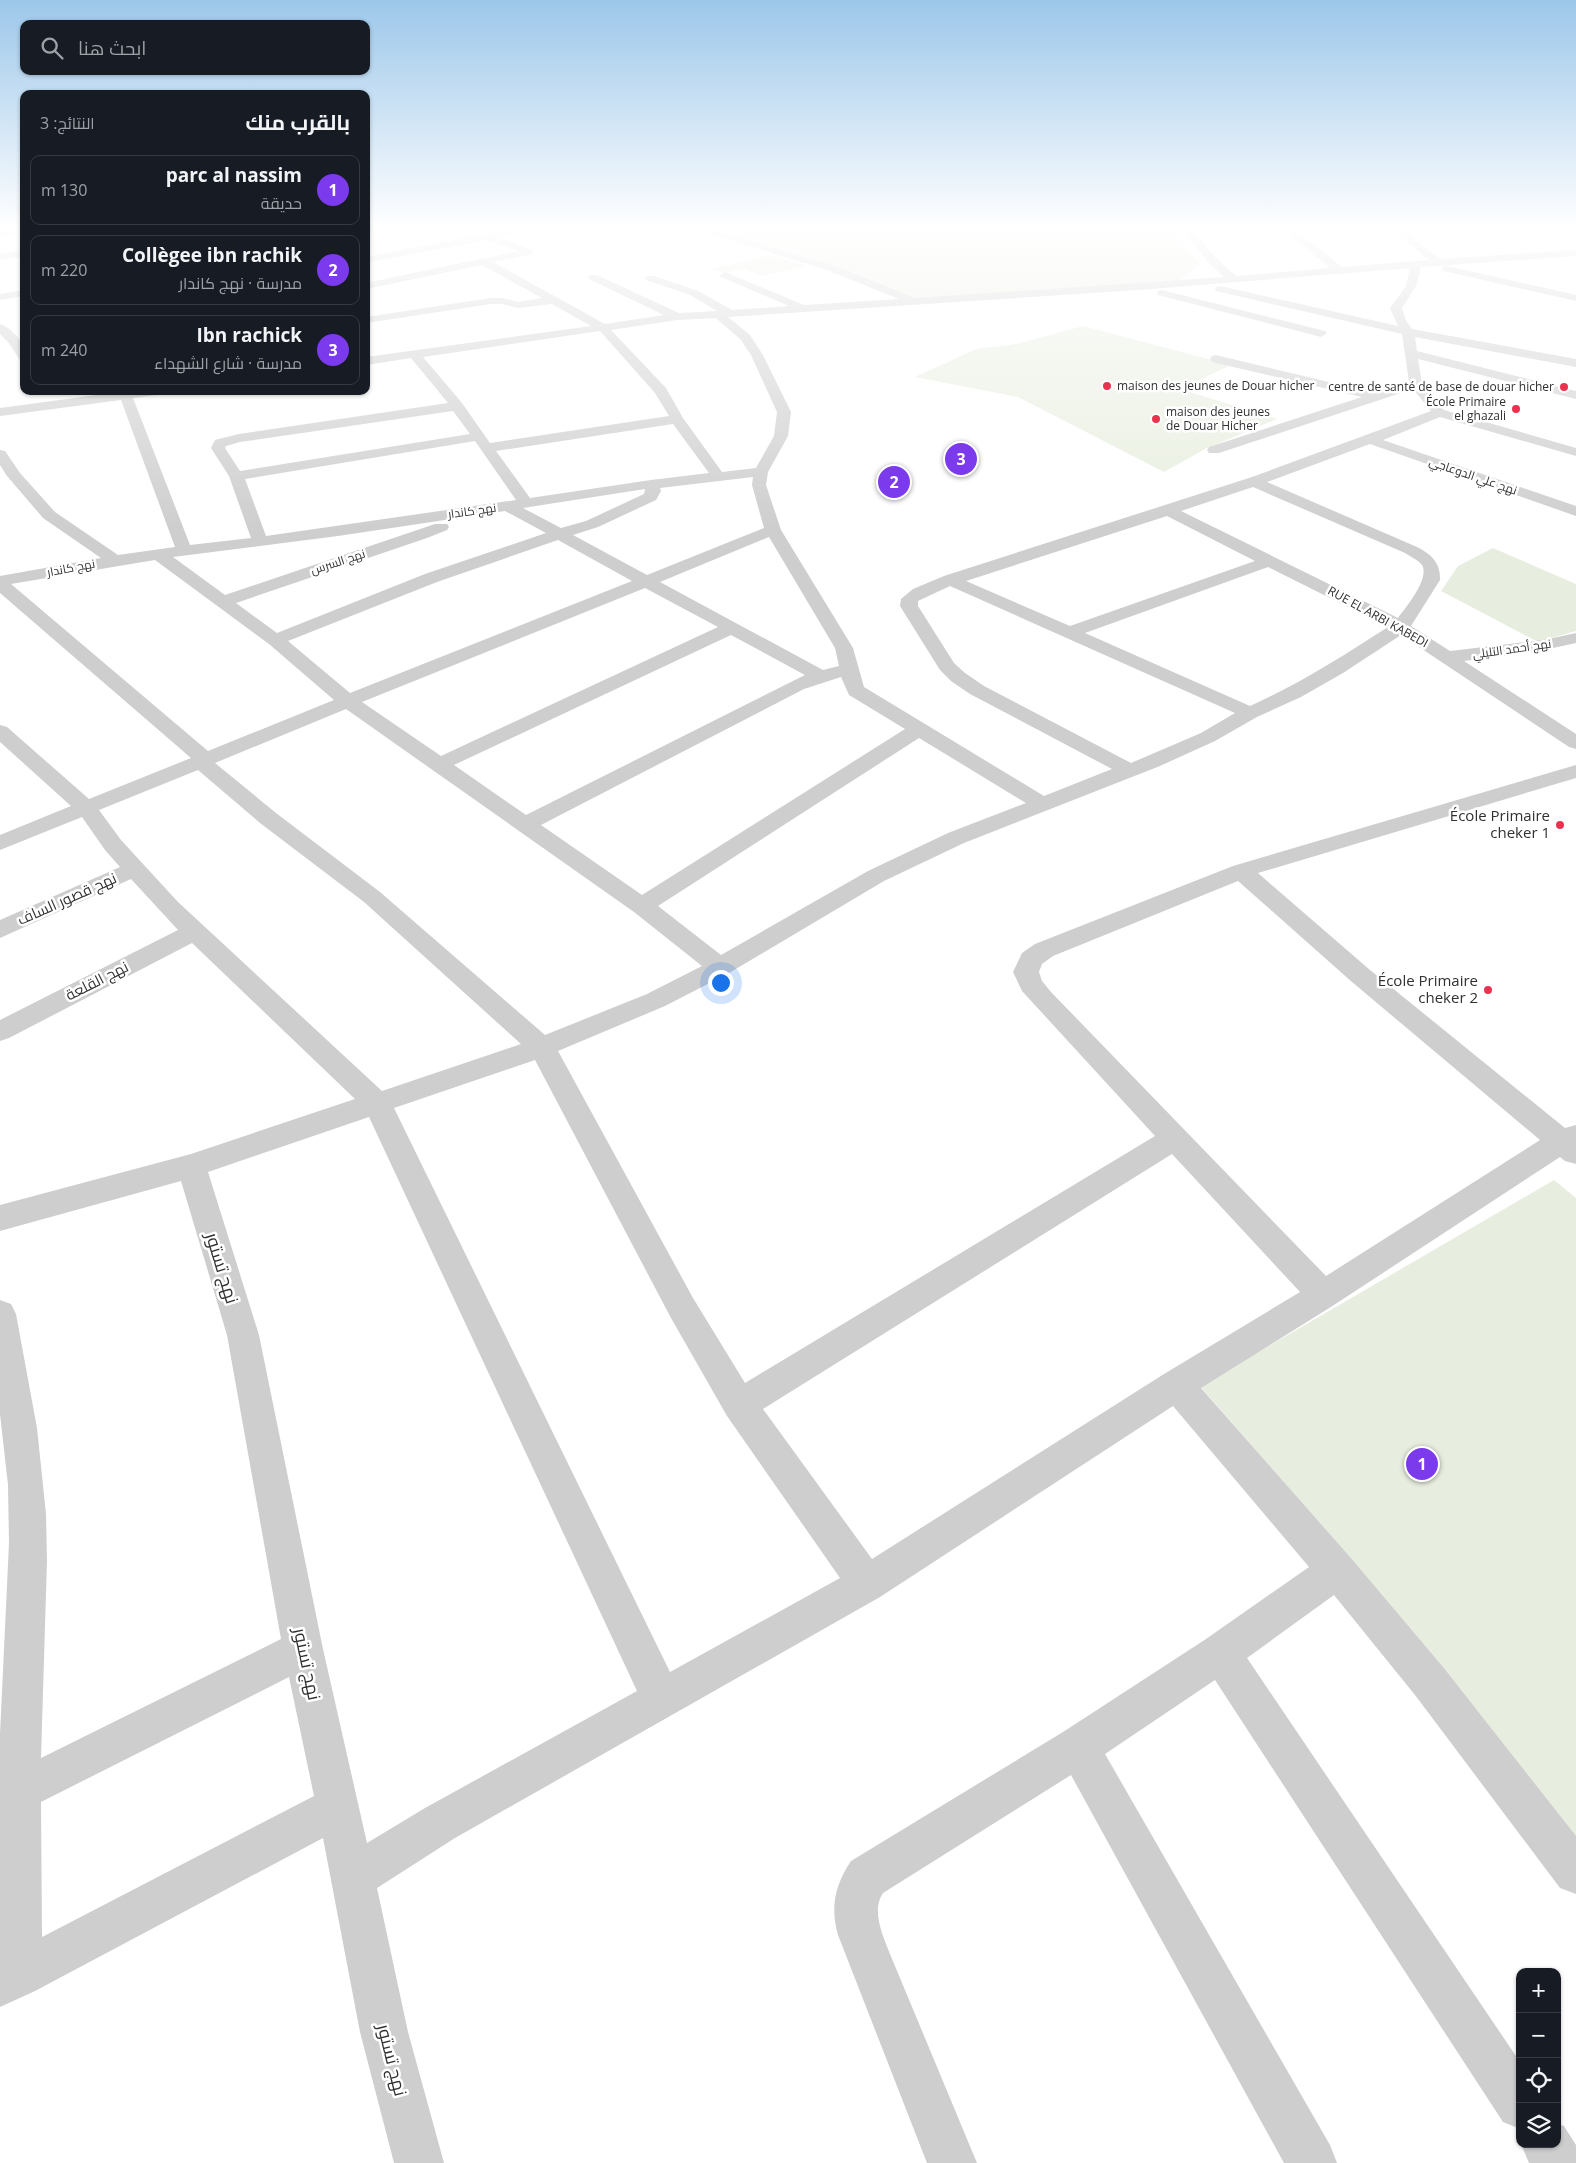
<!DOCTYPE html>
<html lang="ar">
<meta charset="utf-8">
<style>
:root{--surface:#171b24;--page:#242831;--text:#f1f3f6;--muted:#9ea1a6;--line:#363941;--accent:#7c3aed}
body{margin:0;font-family:"Open Sans",Cairo,sans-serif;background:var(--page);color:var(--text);direction:rtl}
.controls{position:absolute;right:15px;bottom:15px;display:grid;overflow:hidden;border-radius:10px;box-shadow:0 1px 4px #0004}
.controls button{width:45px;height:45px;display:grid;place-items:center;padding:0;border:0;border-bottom:1px solid var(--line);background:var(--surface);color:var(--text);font:25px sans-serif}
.you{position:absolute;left:720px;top:982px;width:18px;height:18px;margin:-12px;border:4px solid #fff;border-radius:50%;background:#1a73e8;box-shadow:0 0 0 8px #1a73e833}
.badge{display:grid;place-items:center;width:32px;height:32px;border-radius:50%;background:var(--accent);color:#fff;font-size:16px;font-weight:700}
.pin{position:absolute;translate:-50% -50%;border:2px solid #fff;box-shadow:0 1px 5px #0006}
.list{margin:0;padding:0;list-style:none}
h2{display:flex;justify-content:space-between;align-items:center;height:65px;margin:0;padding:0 20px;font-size:21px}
h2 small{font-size:16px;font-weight:400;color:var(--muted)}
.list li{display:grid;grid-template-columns:32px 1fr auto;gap:15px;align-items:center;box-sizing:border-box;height:70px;margin:0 10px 10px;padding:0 10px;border:1px solid var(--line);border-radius:10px}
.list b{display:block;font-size:19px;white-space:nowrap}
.list p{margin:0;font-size:16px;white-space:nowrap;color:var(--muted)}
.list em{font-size:16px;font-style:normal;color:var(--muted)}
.icon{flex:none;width:28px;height:28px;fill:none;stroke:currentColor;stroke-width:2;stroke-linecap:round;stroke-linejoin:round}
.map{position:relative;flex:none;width:1576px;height:2163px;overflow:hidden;direction:ltr}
.search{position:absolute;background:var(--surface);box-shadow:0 1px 4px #0004;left:20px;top:20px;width:350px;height:55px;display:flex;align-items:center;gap:12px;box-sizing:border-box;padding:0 18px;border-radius:10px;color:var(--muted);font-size:19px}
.panel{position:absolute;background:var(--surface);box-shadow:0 1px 4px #0004;left:20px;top:90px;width:350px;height:305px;border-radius:10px;direction:rtl}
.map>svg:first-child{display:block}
</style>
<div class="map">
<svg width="1576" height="2163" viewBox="0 0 1576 2163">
<rect width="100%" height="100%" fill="#fff"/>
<!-- green -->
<g fill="#e8eedf">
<path d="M705,225H1166L1200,264L1178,282L925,301L795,253Z"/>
<path d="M771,255L807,266L761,276L743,269L725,273L712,269Z"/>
<path d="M1083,326L1231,365L1180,389L1277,419L1205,449L1164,472L1018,397L915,377L976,349L1017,344Z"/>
<path d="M1493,548L1576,584V631L1538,642L1441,591L1458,566Z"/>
<path d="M1554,1180L1576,1198V1850L1335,1541L1200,1386Z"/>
</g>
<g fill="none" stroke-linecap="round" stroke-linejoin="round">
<!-- minor -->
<g fill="#cecece" fill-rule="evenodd">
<path d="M378,225H399L394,228L366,233V227Z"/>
<path d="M531,225H551L546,228L498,237L533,250V254L493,262L605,324L664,315L589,279L588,277L589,275H597L679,313L717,311L690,295L646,280L645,278L646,276H654L698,291L732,310L789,306L721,277L720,275L725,272L804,305L899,299L827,270L687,227L685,225H700L835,266L915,298L1224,277L1207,261L1178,225H1188L1215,257L1236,276L1330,268L1279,225H1290L1342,267L1429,260L1386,225H1397L1440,259L1576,250V256L1421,267L1416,286L1402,308L1406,321L1412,329L1576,359V367L1415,337L1417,351L1576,391V399L1418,359L1422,384L1444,410L1576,448V456L1440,417L1383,440L1576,506V516L1370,444L1267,482L1417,547C1431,554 1441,563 1440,580L1411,626L1450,651L1544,640L1576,633V643L1544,650L1464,661L1576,734V749L1569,747L1401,635L1343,673L1301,697L1257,717L1215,741L1160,766L964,843L884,881L729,973L665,1006L558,1051L693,1298L745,1383L1155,1136L1022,991L1013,972L1022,953L1035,944L1233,866L1576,765V778L1258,873L1370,970L1565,1128L1576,1125V1164L1565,1161L1560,1157L1334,1305L1201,1388L1350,1557L1443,1667L1576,1836V1894L1560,1888L1415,1695L1334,1595L1247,1658L1520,2062V2129L1503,2122L1215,1680L1105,1754L1330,2145L1337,2163H1284L1071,1775L883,1893C871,1910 883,1936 890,1954L977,2163H927L838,1935C830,1907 835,1885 851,1861L1063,1732L1206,1639L1309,1567L1173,1406L880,1597L455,1838L377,1888L408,2032L444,2163H394L360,2032L323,1838L35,1991L0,2007V1734L9,1543L8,1485L0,1414V1300L11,1304L16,1314L37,1428L46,1514L47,1560L41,1758L281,1639L227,1335L181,1181L0,1231V1205L191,1154L355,1099L192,943L9,1038L0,1041V1020L178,930L131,879L0,938V920L120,867L105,850L82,817L0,850V835L71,806L0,742V725L7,727L89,799L191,758L0,593V576L101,558L43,518L7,476L0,465V450L5,451L20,473L55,512L118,555L175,547L121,400L0,416V408L126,391H163L157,395L133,398L190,545L251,538L229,476L211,448L215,440L239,434L448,403L411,358L366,365V357L591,326L552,304L518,308L502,304H491L366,323V317L491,298H502L518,302L542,298L482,265L366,289V283L518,251L486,240L366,263V257ZM1410,268L1406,286L1390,308L1398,326L1220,286L1216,287L1215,289L1216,291L1402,334L1409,382L1375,393L1216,355L1212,356L1210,359L1212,362L1362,397L1209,447L1207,450L1209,453H1219L1413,389L1431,411L1252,477L944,576L913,589L901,599L900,606L940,670L951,681L970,694L1112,769L1044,796L864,687L853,648L781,530L766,485L768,472L788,436L791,412L763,355L750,335L728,317L1138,290ZM716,318L741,340L751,355L777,412L774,436L756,468L722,472L683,418L666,388L611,330L677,320ZM600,331L655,393L669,416L490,443L462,403L423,357ZM453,411L470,434L240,471L225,448L226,446L240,442ZM673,424L709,473L651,480L530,498L496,451ZM475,441L516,500L266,536L245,479ZM753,477L752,485L764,528L647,575L573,535L598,527L656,500L661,491L660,488ZM1253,487L1405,553C1411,557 1418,560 1422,565C1430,579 1406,607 1398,618L1181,511ZM645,489L644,494L586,521L561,528L523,508ZM505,511L546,533L425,574L277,633L236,603L427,538L447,530L449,527L447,524H435L225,595L173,557L338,536ZM1167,516L1255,561L1070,626L966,581ZM769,537L835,648L839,666L823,670L660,582ZM558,540L632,581L350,693L288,641L437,582ZM155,560L269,644L334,700L208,751L11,584ZM1268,567L1388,627C1343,656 1299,684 1250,706L1085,633ZM950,586L1235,713L1201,733L1131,763L984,686L965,673L954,663L918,606V601ZM645,588L718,627L441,756L362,702ZM731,635L805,675L526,815L454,765ZM841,677L849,695L905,729L642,895L541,825L804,689ZM346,709L634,912L702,966L647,994L545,1035L380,892L276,813L215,763ZM919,738L1026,803L948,833L868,871L721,955L658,906ZM198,770L260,823L364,902L521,1044L382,1091L178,902L121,840L99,810ZM1238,881L1352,982L1540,1140L1326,1276L1051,992L1042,981L1039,972L1042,964L1053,956ZM535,1060L671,1318L727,1416L840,1578L670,1672L394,1108ZM369,1117L637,1691L425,1808L367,1843L323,1649L259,1335L208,1172ZM1172,1154L1300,1292L1164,1374L872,1559L763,1409ZM289,1677L314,1796L42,1937L41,1802Z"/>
<path d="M24,227V233L0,237V231Z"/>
<path d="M24,250V256L0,260V254Z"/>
<path d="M1447,266L1576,295V301L1443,271L1442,269L1443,267Z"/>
<path d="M24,290V296L0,300V294Z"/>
<path d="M1162,290L1325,331L1327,333L1321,337L1158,295L1157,293L1158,291Z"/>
<path d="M0,324C8,326 22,339 24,348C25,351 24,357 24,361L20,360L9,343L0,334Z"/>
<path d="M1557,2124L1564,2126L1576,2145V2163H1529L1521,2144H1557Z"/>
</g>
</g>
<!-- sky -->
<linearGradient id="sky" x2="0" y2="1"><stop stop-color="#9cc7ea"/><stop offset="0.43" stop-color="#fff"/><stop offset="1" stop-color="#fff" stop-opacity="0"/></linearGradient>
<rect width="1576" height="528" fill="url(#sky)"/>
<!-- markers -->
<g fill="#ea314e" stroke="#fff" stroke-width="2">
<circle cx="1107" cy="386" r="5"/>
<circle cx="1564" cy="387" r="5"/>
<circle cx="1516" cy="409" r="5"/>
<circle cx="1156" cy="419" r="5"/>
<circle cx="1560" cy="825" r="5"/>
<circle cx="1488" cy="990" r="5"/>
</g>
<g text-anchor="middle" stroke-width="5" stroke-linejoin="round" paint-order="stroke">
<!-- far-poi labels -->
<g font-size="12" fill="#313131" stroke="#fff" text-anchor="start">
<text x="1117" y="390">maison des jeunes de Douar hicher</text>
<text x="1554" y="391" text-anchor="end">centre de santé de base de douar hicher</text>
<text x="1506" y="406" text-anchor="end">École Primaire<tspan x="1506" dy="14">el ghazali</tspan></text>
<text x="1166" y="416">maison des jeunes<tspan x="1166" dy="14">de Douar Hicher</tspan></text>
</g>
<!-- far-street labels -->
<g font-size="12" fill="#313131" stroke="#fff">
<text transform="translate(1473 476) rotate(19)" y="4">نهج علي الدوعاجي</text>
<text transform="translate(472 511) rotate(-8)" y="4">نهج كاندار</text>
<text transform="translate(338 562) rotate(-18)" y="4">نهج السرس</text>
<text transform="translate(71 568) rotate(-11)" y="4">نهج كاندار</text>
<text transform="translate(1378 617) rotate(29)" y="4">RUE EL ARBI KABEDI</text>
<text transform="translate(1512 649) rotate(-8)" y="4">نهج أحمد التليلي</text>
</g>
<!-- poi labels -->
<g font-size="15" fill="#313131" stroke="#fff" text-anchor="end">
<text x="1550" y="821">École Primaire<tspan x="1550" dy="17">cheker 1</tspan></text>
<text x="1478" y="986">École Primaire<tspan x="1478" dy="17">cheker 2</tspan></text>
</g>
<!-- street labels -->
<g font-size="15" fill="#313131" stroke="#fff">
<text transform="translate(67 899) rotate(-24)" y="5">نهج قصور الساف</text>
<text transform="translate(97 981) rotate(-27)" y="5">نهج القلعة</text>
</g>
<!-- near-street labels -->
<g font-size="18" fill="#313131" stroke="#fff">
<text transform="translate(222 1268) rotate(73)" y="6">نهج تستور</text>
<text transform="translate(307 1664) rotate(78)" y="6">نهج تستور</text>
<text transform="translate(392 2060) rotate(76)" y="6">نهج تستور</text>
</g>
</g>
</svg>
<div class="controls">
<button>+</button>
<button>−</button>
<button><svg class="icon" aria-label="locate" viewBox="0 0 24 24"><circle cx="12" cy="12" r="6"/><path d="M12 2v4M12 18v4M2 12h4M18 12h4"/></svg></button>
<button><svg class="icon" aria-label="layers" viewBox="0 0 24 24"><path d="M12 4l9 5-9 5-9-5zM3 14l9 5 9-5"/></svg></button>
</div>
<div class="you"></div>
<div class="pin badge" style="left:1422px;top:1464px">1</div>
<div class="pin badge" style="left:894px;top:482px">2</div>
<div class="pin badge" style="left:961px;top:459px">3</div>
<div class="search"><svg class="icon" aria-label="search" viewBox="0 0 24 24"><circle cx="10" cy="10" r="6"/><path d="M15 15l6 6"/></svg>ابحث هنا</div>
<section class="panel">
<h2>بالقرب منك<small>النتائج: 3</small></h2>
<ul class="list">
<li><span class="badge">1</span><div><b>parc al nassim</b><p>حديقة</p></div><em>130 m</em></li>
<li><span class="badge">2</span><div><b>Collègee ibn rachik</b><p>مدرسة · نهج كاندار</p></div><em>220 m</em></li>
<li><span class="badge">3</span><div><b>Ibn rachick</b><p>مدرسة · شارع الشهداء</p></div><em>240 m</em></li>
</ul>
</section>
</div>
